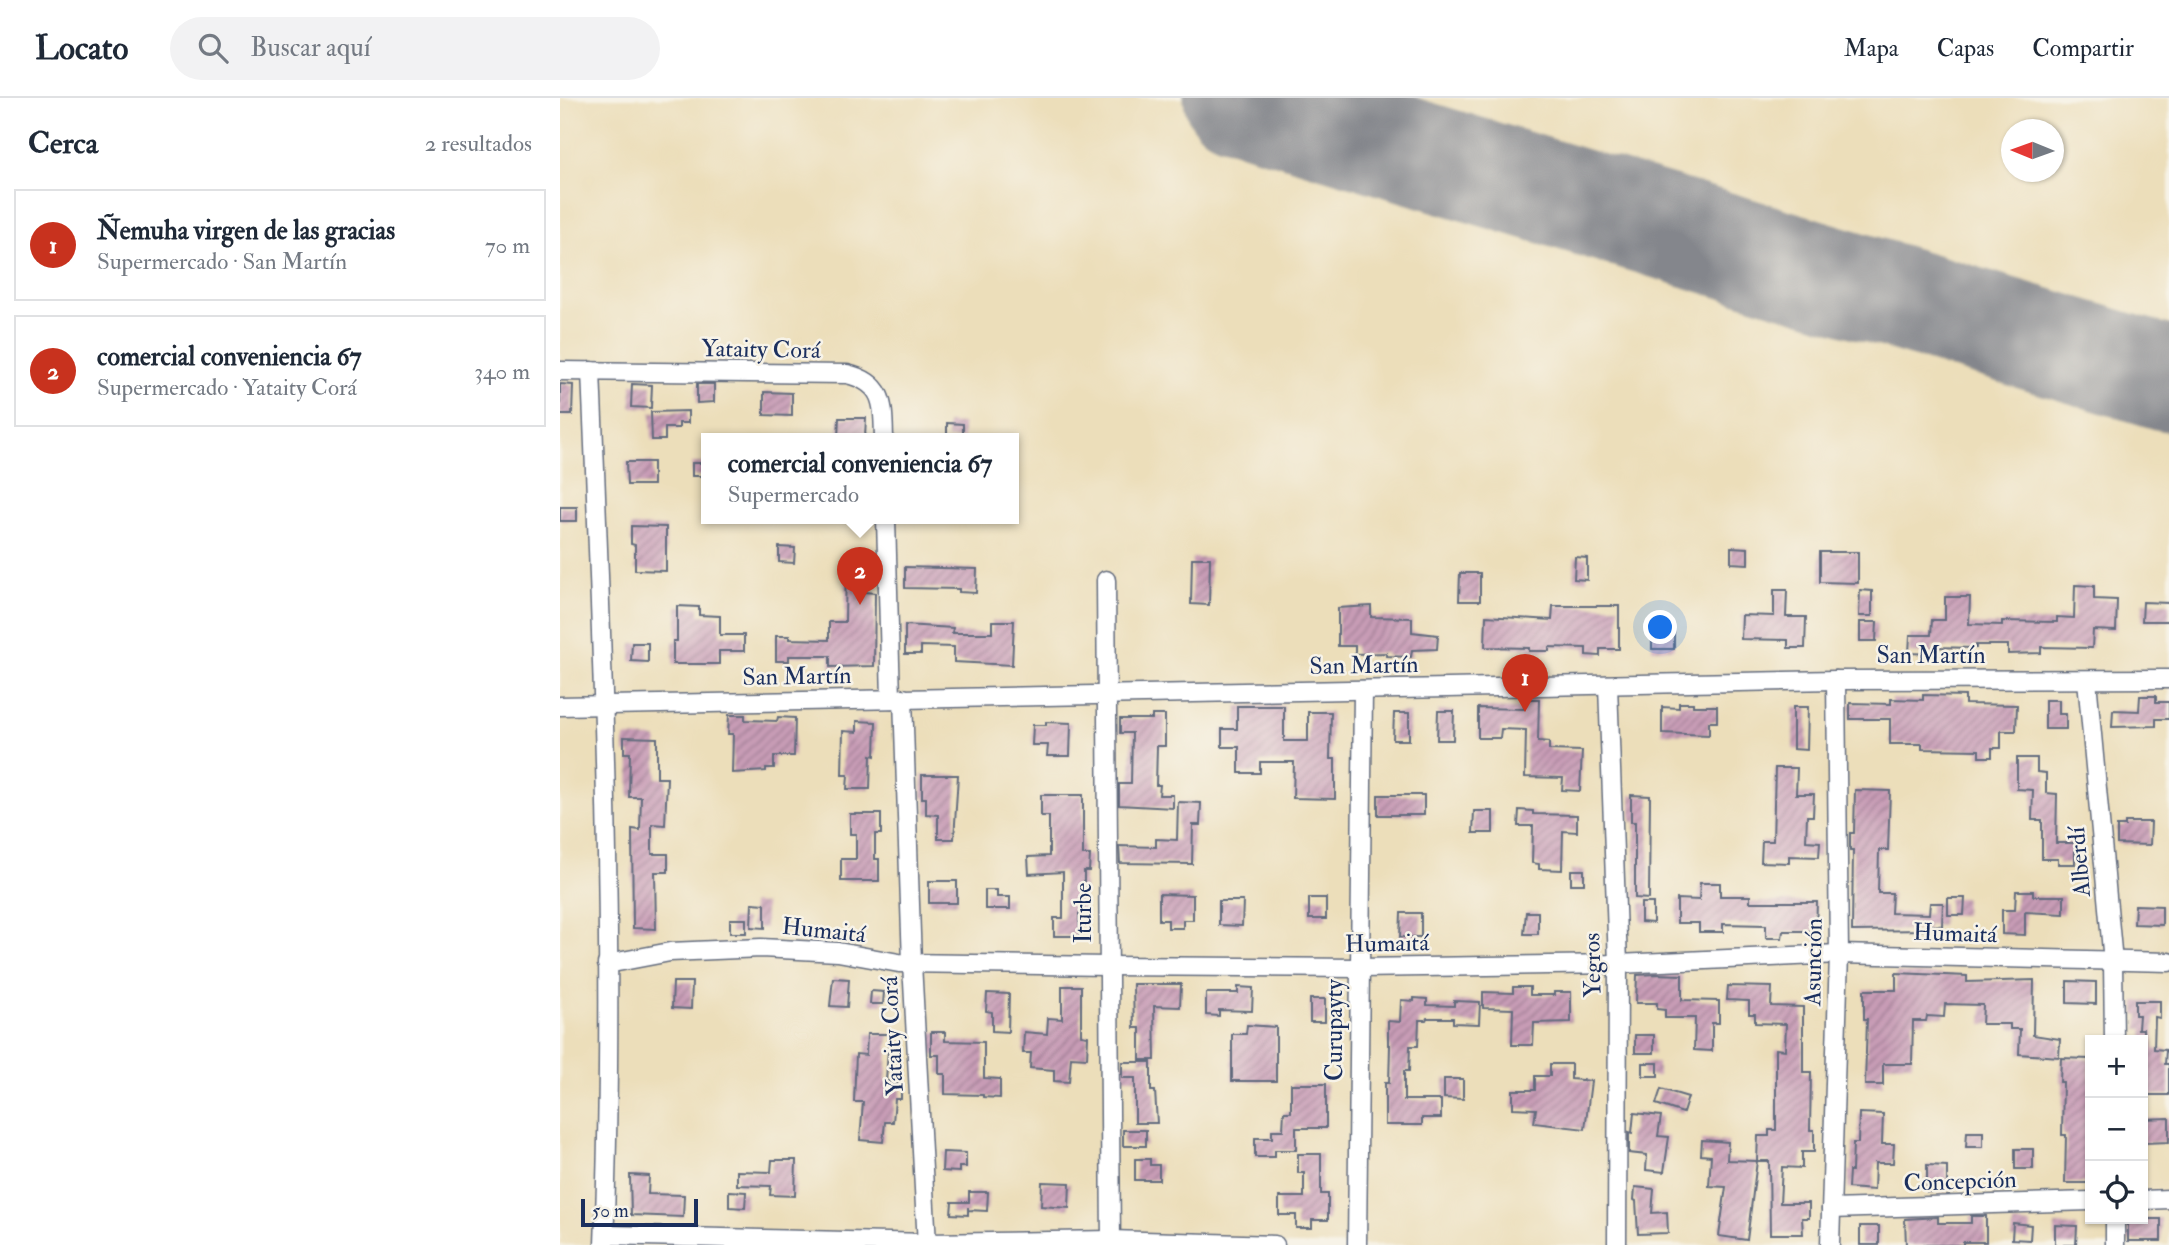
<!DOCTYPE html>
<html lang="es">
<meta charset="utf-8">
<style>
:root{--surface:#fff;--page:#f2f2f3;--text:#1f2937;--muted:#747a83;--line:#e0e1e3;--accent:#c8321e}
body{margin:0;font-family:"IM FELL Double Pica",serif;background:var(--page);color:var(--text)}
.controls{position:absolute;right:21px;bottom:21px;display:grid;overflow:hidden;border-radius:0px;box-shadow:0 2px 5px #0004}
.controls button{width:63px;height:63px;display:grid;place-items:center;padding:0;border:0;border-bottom:2px solid var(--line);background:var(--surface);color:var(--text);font:35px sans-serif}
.compass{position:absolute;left:1441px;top:21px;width:63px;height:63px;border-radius:50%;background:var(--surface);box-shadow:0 2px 5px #0004;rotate:271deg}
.scale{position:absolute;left:21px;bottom:18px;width:117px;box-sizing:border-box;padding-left:7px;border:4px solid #1b2f5e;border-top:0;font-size:19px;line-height:24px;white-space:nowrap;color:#1b2f5e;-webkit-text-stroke:5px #f7f3e8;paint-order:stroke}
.you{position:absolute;left:1101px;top:530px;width:24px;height:24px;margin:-18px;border:5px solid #fff;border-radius:50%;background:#1a73e8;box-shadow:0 0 0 10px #1a73e833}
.badge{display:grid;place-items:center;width:46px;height:46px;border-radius:50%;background:var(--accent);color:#fff;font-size:23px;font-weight:700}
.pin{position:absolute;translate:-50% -58px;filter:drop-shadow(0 2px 4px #0008)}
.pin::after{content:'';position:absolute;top:37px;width:24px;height:21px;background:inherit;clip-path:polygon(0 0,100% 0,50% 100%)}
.popup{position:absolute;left:141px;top:335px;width:318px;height:91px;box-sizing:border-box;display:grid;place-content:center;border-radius:0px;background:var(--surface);filter:drop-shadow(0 2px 5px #0005);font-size:23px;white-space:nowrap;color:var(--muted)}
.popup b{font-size:26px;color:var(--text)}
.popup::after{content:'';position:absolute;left:50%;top:100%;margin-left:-14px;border:14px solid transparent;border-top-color:var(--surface)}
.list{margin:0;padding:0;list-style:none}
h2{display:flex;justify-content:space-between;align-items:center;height:91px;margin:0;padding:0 28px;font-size:30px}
h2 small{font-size:23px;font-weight:400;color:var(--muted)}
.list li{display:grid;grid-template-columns:46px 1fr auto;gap:21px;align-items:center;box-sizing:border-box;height:112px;margin:0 14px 14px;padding:0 14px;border:2px solid var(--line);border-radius:0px}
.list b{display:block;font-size:26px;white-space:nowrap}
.list p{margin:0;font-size:23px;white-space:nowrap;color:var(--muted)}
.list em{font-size:23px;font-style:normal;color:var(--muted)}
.icon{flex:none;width:38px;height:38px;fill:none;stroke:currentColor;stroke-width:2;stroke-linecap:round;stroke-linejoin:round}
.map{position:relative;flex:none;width:1609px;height:1147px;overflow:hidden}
header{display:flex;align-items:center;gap:42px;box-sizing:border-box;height:98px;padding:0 35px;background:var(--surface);border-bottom:2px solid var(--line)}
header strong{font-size:33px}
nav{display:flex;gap:38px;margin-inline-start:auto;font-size:24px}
.search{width:490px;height:63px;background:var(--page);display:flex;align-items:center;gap:18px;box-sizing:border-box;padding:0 24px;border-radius:38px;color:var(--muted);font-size:26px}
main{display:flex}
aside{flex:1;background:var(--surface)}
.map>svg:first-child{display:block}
</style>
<header>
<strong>Locato</strong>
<div class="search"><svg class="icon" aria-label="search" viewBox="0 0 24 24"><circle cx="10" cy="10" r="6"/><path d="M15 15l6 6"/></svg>Buscar aquí</div>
<nav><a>Mapa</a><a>Capas</a><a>Compartir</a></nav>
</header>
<main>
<aside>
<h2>Cerca<small>2 resultados</small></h2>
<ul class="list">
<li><span class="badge">1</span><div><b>Ñemuha virgen de las gracias</b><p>Supermercado · San Martín</p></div><em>70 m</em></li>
<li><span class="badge">2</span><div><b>comercial conveniencia 67</b><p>Supermercado · Yataity Corá</p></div><em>340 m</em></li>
</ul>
</aside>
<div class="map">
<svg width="1609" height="1147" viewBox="0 0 1609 1147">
<defs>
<pattern id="building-hatch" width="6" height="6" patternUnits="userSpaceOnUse" patternTransform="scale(1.75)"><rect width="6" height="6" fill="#c89cb6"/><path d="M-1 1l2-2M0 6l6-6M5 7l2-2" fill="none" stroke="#a28097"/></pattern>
</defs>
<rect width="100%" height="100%" fill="#f7f3e8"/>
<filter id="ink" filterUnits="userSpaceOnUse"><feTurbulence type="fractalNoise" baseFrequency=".0143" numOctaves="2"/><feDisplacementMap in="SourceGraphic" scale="14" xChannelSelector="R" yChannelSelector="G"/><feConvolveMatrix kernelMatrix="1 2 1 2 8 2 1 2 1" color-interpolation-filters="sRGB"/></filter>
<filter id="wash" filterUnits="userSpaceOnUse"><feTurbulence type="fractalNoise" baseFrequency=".00686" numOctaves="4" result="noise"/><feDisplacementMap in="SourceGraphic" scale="28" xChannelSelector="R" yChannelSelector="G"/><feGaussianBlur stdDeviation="1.57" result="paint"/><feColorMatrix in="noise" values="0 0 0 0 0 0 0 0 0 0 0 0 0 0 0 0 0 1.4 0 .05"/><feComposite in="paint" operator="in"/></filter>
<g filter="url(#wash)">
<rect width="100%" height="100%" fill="#ecdeba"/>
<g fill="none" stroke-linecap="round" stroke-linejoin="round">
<!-- runway -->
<path stroke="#84868c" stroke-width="105" d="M676,0L1609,281"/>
</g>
<g id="blocks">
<!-- building -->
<g fill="url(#building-hatch)">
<path d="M0,286L13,287L12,317H0Z"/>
<path d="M72,286L92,287L91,310L71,309Z"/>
<path d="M137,286H154V304L137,305Z"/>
<path d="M204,294L232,295V318L204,317Z"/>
<path d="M128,313V325H119V330H105V342H92L91,314Z"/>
<path d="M279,320H306L305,339H278Z"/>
<path d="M387,325L403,326V341H387Z"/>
<path d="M66,364H93V387H67Z"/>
<rect x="132" y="365" width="14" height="13"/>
<rect x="0" y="409" width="17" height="14"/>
<path d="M71,428L106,429V473L75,472V447L71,446Z"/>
<path d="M219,449L235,450L234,465L219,464Z"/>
<path d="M1171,449L1188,450V466L1171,465Z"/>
<path d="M1260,454H1298V485L1260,484Z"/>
<path d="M1015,459L1027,460V482L1014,481Z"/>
<path d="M632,460H650L649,507L631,506Z"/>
<path d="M286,465L306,466L305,494L315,495L314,568L270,569V558H229V563H216V538H229V541L269,542V524H285Z"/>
<path d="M345,469L417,471L416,495L399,494V491L345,490Z"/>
<path d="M900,475H920V503H899Z"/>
<path d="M1515,487L1534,488V501L1557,502L1556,533L1533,532L1532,550L1481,549V555L1448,556V547H1416V550L1373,549V556L1349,555L1350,537H1371L1372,522H1385V499H1410L1409,526L1442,527V523L1497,524V519L1514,520Z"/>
<path d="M1214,492H1227L1226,519H1246L1245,550H1228V542L1181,541L1182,517L1214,518Z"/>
<path d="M1300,492L1312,493V518H1299Z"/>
<path d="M1583,504L1609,505V523H1582Z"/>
<path d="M117,508L139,509V517L160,518V537H184V553H159V566H113V543H117Z"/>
<path d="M811,508V519L852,520V534L878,537L877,551L852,552L851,559L826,558V555L795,556V548H778V510Z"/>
<path d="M993,508H1059V551H1040V558L1026,557V550L989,549V553H969V550L925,549L926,518L992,522Z"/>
<path d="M432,523H454L452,567L394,564V549L361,548V556H345V527L393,530L392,535H432Z"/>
<path d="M1300,524H1317L1316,543H1300Z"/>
<path d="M1092,527L1114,528V551H1092Z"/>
<path d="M72,545H88V564L71,563Z"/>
<path d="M1363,597L1405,598V606L1457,607L1456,633H1441V650H1432V659H1419V652L1362,651V646H1330V621H1290V605L1331,606V601L1363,602Z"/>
<path d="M1580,598H1596V604H1609V621H1596V628L1552,629L1553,612L1579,613Z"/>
<path d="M964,601H979L978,643L989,644V652L1022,653L1020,693L1002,692L1003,680L965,679L966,632L941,631L940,640H918V610L964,611Z"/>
<path d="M1485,602H1499V616H1506V631H1485Z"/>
<path d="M1119,605H1133V608H1157V624H1149V637L1102,635V609L1119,610Z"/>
<path d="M677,608H724V643H748V614H771L770,661H775V701L733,700L734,664H700V675H679V649H662V631H677Z"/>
<path d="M1233,609H1248L1247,652L1233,651Z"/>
<path d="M878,613H894L893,642H877Z"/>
<path d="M834,615H849V642H833Z"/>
<path d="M169,617H185V622L217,623L218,619L235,620L234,658H214V670H206V673L172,675L173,636H168Z"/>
<path d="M592,617H605V648H597L596,687H600L599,697H613V710L559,707V686H571L572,635H560V621H592Z"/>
<path d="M297,623L316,624L315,658L311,657L310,691H287L288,677H282L283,633L297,634Z"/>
<path d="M486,624L511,625L510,658H487L488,647H472L473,627H486Z"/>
<path d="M64,639L97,640V680H107L105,727L92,726V756H108V774H95L96,831L73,830L72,731L80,732L81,699H69L70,655H64Z"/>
<path d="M1457,660H1477V674L1486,675V695L1497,696L1496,745H1515V766H1498V761H1482V722H1472L1473,692L1457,691Z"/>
<path d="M1215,670H1237L1236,696H1254L1253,718H1247L1246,743L1260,744L1259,759L1229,758V765L1201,764L1202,743H1213Z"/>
<path d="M362,677H398L394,741H378V717L366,716V700H362Z"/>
<path d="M1295,692L1330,693L1328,752H1319L1318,795H1332L1331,815L1369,816L1370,805H1383L1382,828L1368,827V832L1292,833L1293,752H1290V735H1294Z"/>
<path d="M481,697H523V757H530L529,773H524V817L519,816L520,838H494V820H503V774L469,776L468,759L489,758V718H481Z"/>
<rect x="818" y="697" width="46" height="20"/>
<path d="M1071,697L1090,698L1089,801L1075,800V724H1071Z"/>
<path d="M618,704L641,705L640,727H633L632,766L560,765L559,748L596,749V741L617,742Z"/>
<path d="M959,712L973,713V716L1017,717V734L1003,733L1002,772L979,771V766L972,765L973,728H958Z"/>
<path d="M914,713H933V735H913Z"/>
<path d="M290,716H321V736H315V761H319V783H281V761H296V736H290Z"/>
<path d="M1565,724H1591L1590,747L1557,746V728H1565Z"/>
<rect x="1011" y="772" width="13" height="14"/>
<rect x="369" y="783" width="28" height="22"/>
<path d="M1140,785H1160V798H1190V804H1257L1256,833H1223L1222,840H1206V827L1163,826V834H1139V825H1117V801L1139,802Z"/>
<path d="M425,792H437V799H450V811H425Z"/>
<path d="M1456,793H1473V798H1504V816L1465,814V837L1442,836V812H1455Z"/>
<path d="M599,796L633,797V822H623V830H608V822H599Z"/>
<rect x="749" y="800" width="17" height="21"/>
<path d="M1388,800H1405L1404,817H1388Z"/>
<path d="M659,803H683L682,828L659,827Z"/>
<path d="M192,805L205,806V830L191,829Z"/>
<path d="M1081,805H1093V825L1081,824Z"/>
<path d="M1575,807L1602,808V827L1574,826Z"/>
<path d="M966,814H978V836H964Z"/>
<path d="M841,815H861V839H840Z"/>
<rect x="170" y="821" width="16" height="14"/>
<path d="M1336,875L1407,878V884L1474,882L1473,937L1500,941L1499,959L1459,956L1460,931H1450V926H1422L1423,907L1385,906L1384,919L1367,918L1366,923H1353L1352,966H1323V987H1305L1307,921H1304V892H1336Z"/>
<path d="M1096,876L1122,877V902L1159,903V925H1152V953L1134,952L1135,920H1105V912L1097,911V905H1076L1077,877Z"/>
<path d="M273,880L289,881L287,909L270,908Z"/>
<path d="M1507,883L1536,884V906L1507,905Z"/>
<path d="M113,884H132L131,911L112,910Z"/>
<path d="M573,886H621L620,909L594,908L595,962H580V930H574Z"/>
<path d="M502,888H521V937L528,938L527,960L511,959L509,984L494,983V972L470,970L471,955H463L464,934L487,936L488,920L502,921Z"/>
<path d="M1168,888L1212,889L1211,908L1243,909V974H1251L1250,1032H1254V1054H1242V1070L1222,1069L1220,1105H1249V1120H1242L1243,1136H1210L1209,1063H1197L1198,1038H1209V1032H1216V951L1225,952L1226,926L1195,925V916H1189V903L1167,902Z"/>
<path d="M678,889L693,890L692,913L659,912V918L646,917V895H678Z"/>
<path d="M953,889H970V897H994V894H1011V924L974,925L973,947H952L953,911L923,910V894L953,895Z"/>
<path d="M311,893L324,894L323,906H310Z"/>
<path d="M427,895L449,896L448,934L432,933V914L426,913Z"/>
<path d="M854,900L867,901V907L894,908V903L920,904L919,926L893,925V920H867L866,922H859L858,948H850L849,973H844V1002H881V1020H862V1027H825V985H829L830,947H828V923L840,924L841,902L854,903Z"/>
<rect x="750" y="901" width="15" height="23"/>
<path d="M1575,903H1600V920L1595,919L1594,951L1606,952L1605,966H1609V997H1585L1583,931H1578L1579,917H1575Z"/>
<path d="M687,927L716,929V983H672V936H686Z"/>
<path d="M371,934H385V943L424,944V980L440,981V1000L423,999V997L385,996V976H379V957H371Z"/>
<path d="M307,936H329L326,983H330V986H341V1001H335L333,1024H325L323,1044L300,1042L303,1004H294L296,956L306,957Z"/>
<rect x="1075" y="937" width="19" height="18"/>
<path d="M1501,960L1530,961V1085H1505L1506,1037H1502L1503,984H1500Z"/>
<path d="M562,964H591V993H595L597,1025H575V980H562Z"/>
<rect x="1083" y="965" width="15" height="13"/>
<path d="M990,966H1011V981L1031,983L1025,1031L974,1025L976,1011L953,1010V992H975V978H990Z"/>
<path d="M884,981H903V1001L884,1000Z"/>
<path d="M731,986H766V1030H736V1052H715V1059H695V1040H712V1032H723L724,1014H731Z"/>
<path d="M1101,991L1128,999L1123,1015L1096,1006Z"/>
<path d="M1074,1015L1101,1018L1098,1038L1109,1039L1104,1074L1086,1072L1087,1057L1069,1055V1034L1072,1035Z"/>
<path d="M1299,1015L1323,1016L1322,1046H1334L1333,1065H1315L1314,1092L1288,1090L1289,1073H1292L1293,1045H1298Z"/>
<path d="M1609,1020V1044L1583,1045V1021Z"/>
<rect x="563" y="1032" width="23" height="16"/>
<path d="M1407,1034H1423V1049H1406Z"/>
<path d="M1142,1042L1168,1044L1167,1062L1197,1063L1187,1142L1159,1138L1166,1089L1149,1088L1151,1058L1141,1057Z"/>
<rect x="1455" y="1051" width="18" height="20"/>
<path d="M383,1054L406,1055V1069H399V1074L382,1073Z"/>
<path d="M738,1056H761V1096H768V1122H752V1130H736V1117H719V1099H744V1075H738Z"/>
<path d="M575,1061H590V1067H599V1082H575Z"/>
<path d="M212,1062H236L235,1098L210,1097L211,1088L177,1087V1073L211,1074Z"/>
<path d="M1367,1067L1387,1068V1094H1367Z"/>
<path d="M70,1077L89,1078L88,1096L124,1097L123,1119L71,1117Z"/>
<path d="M482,1084L510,1085L509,1110L481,1108Z"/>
<path d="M1075,1089L1094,1091L1092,1115L1107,1114L1108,1135L1078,1136L1076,1103L1074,1102Z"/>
<path d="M169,1093L186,1094L185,1110L169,1109Z"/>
<path d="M409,1094H428L427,1113L408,1112V1109V1117L391,1116L392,1104H409Z"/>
<path d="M1411,1118H1426V1144H1403V1147H1346L1345,1121L1378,1119V1125H1411Z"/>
<rect x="1568" y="1121" width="33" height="22"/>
<path d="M1453,1125L1471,1127L1470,1142L1452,1141Z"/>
<path d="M1495,1127L1517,1128L1516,1147H1495Z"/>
<rect x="1300" y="1128" width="19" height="19"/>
</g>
</g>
</g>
<g filter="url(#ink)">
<use href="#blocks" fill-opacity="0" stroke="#646c7e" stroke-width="2"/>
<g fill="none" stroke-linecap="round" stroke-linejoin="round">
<defs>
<g id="street">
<path d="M0,273L287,276C325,285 323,307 324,341"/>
<path d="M31,273C43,564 55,856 44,1147"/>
<path d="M326,421L331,601"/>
<path d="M546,482L551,1147"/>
<path d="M1527,582L1553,864L1554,942"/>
<path d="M1048,587L1058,866L1057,1147"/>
<path d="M343,600L352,865L367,1147"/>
<path d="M0,608L1276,582L1609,581"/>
<path d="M47,866L110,854L201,850L278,854L339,865L547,868L800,870L1058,866L1279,856L1609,864"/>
<path d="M1583,1102L1609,1101"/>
<path d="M1271,1111L1530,1103"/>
<path d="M1555,1121V1147"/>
<path d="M45,1137L368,1145L551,1142L715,1147"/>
<path d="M797,1147L803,592"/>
<path d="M1270,1147L1279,856L1276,582"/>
</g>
</defs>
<!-- street casing -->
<use href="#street" stroke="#646c7e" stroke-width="21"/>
<!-- street -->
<use href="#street" stroke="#fff" stroke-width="18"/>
</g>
</g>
<g text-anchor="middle" stroke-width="5" stroke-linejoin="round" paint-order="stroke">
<!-- street labels -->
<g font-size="24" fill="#1b2f5e" stroke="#f7f3e8">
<text transform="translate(201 251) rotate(1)" y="8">Yataity Corá</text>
<text x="1371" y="565">San Martín</text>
<text transform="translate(804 567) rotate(-1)" y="8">San Martín</text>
<text transform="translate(237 578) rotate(-1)" y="8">San Martín</text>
<text transform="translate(1519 764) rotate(-95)" y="8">Alberdí</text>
<text transform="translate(523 815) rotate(-90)" y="8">Iturbe</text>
<text transform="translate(264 832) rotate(6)" y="8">Humaitá</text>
<text transform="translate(1395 835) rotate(2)" y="8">Humaitá</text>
<text transform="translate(827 845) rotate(-1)" y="8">Humaitá</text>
<text transform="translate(1253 864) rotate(-89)" y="8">Asunción</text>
<text transform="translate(1032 867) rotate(-91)" y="8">Yegros</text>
<text transform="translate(774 932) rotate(-90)" y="8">Curupayty</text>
<text transform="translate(332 938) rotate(-93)" y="8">Yataity Corá</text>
<text transform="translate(1400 1083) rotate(-2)" y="8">Concepción</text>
</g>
</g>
</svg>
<div class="controls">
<button>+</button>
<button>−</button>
<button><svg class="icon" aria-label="locate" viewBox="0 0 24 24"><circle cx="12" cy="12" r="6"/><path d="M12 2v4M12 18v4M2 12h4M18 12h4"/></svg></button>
</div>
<svg class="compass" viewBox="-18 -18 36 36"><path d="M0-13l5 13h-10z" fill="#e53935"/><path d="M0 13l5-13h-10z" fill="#747a83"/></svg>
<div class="scale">50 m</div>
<div class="you"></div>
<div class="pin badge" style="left:965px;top:614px">1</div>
<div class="pin badge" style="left:300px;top:507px">2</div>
<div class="popup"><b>comercial conveniencia 67</b>Supermercado</div>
</div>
</main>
